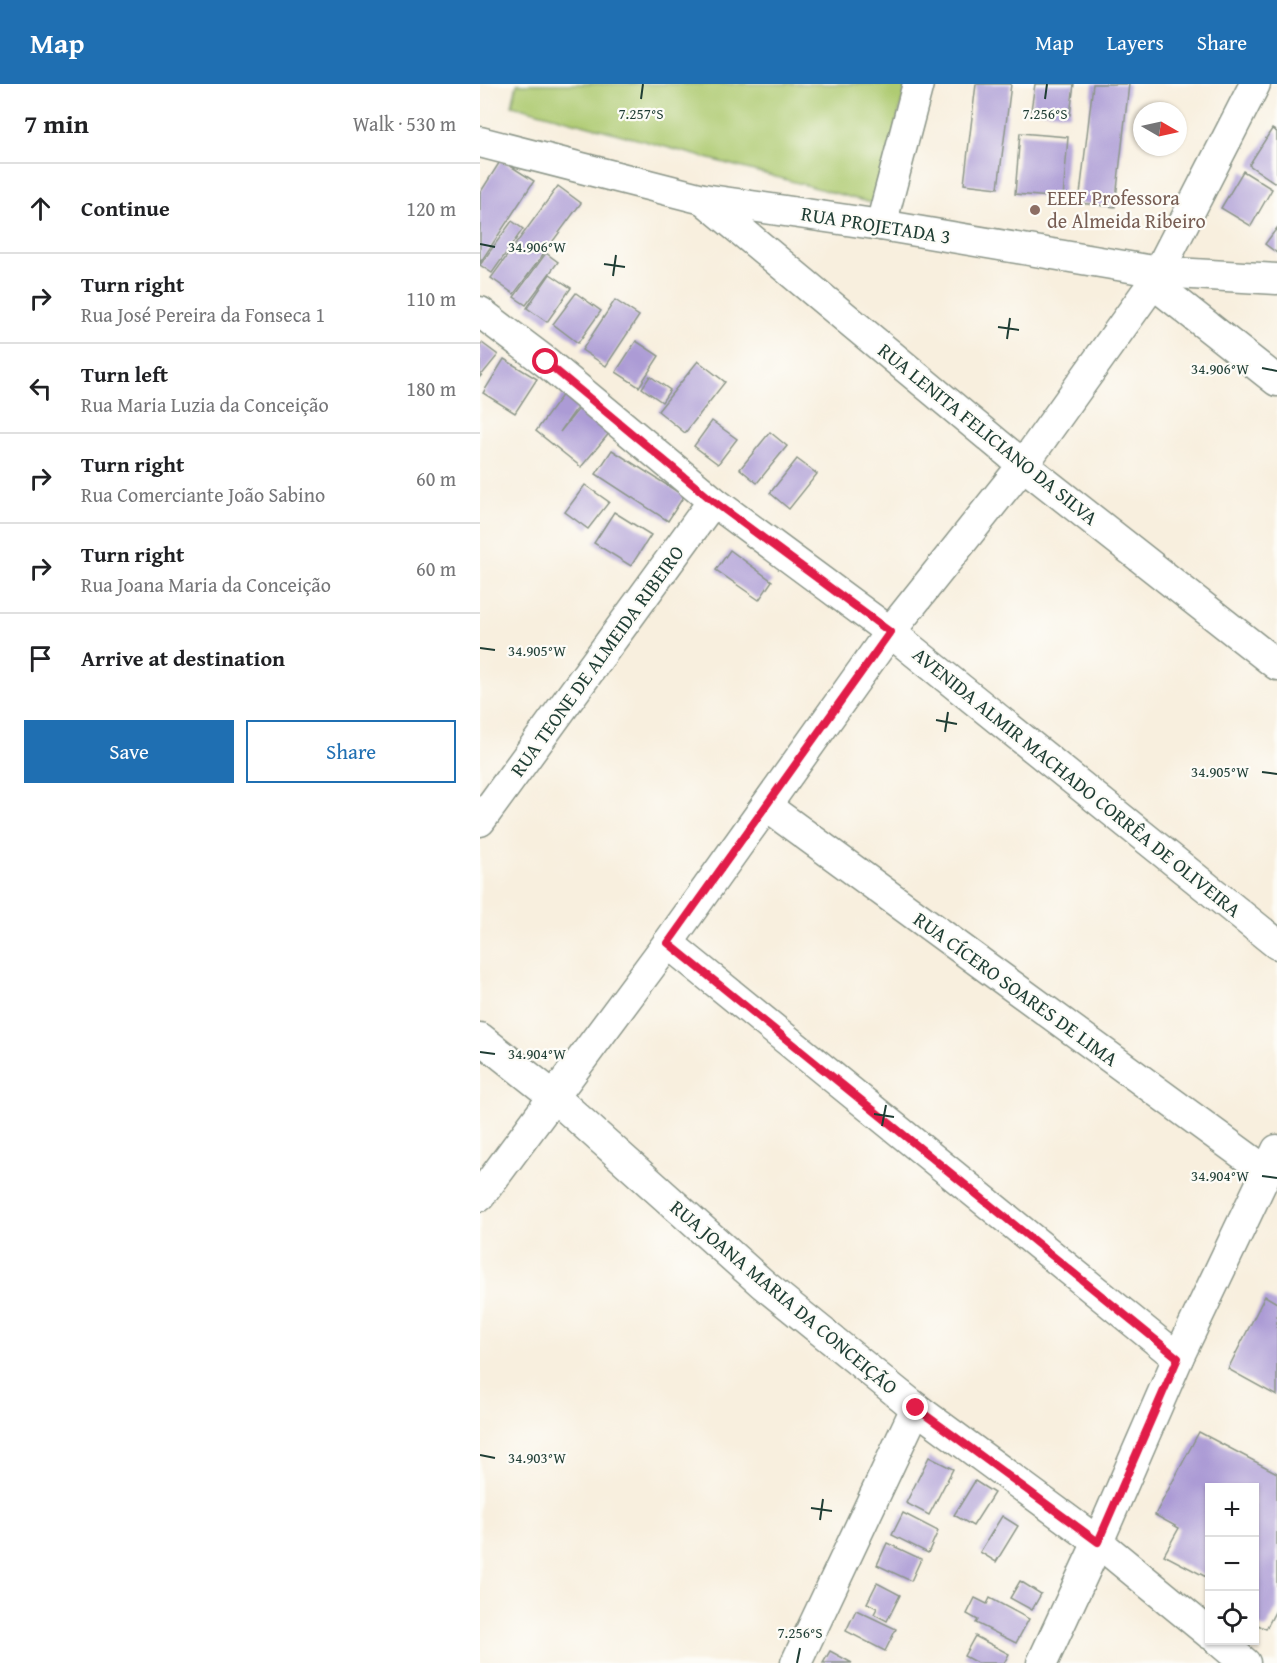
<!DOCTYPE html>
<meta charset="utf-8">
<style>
:root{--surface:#fff;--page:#f2f2f2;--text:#202124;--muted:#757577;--line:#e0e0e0;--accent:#1f6fb2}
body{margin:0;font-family:"Gentium Book Plus",serif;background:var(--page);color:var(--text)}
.controls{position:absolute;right:18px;bottom:18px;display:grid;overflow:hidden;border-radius:0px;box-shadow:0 2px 4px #0004}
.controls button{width:54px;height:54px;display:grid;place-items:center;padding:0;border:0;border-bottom:2px solid var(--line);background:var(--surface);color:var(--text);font:30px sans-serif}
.compass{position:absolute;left:653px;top:18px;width:54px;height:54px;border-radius:50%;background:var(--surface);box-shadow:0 2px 4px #0004;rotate:99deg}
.stop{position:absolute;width:18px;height:18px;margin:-14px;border:4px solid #e11d48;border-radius:50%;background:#fff}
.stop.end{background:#e11d48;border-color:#fff;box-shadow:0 2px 6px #0008}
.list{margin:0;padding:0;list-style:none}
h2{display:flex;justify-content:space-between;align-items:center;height:78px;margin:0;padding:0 24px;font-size:26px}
h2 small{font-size:20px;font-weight:400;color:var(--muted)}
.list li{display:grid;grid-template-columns:39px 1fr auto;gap:18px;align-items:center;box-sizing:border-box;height:90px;padding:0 24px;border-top:2px solid var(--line)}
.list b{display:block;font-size:22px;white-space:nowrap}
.list p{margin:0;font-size:20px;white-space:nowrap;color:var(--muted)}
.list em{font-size:20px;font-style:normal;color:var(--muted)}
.actions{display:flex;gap:12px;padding:18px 24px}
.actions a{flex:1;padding:14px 0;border:2px solid var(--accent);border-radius:0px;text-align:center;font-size:21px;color:var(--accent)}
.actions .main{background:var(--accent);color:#fff}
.icon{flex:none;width:33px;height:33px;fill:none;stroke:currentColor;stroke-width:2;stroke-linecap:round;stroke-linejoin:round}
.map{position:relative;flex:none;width:797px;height:1579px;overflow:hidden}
header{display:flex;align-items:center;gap:36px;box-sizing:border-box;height:84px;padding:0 30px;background:var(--accent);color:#fff}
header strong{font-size:28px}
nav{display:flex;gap:33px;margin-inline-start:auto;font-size:21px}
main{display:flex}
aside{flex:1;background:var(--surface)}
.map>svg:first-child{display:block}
</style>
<header>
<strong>Map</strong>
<nav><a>Map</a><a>Layers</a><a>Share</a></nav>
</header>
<main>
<aside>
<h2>7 min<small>Walk · 530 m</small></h2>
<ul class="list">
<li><svg class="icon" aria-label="ahead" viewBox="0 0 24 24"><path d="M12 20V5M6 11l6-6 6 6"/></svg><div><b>Continue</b></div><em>120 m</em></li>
<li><svg class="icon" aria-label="right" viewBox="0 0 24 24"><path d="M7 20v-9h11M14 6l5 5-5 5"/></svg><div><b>Turn right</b><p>Rua José Pereira da Fonseca 1</p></div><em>110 m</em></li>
<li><svg class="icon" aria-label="left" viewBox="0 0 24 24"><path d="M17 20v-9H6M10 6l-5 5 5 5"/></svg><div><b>Turn left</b><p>Rua Maria Luzia da Conceição</p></div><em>180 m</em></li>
<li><svg class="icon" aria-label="right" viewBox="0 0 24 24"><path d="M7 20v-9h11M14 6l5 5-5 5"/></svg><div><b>Turn right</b><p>Rua Comerciante João Sabino</p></div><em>60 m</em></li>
<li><svg class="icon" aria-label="right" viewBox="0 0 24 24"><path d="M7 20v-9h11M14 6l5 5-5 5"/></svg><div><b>Turn right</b><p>Rua Joana Maria da Conceição</p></div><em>60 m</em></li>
<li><svg class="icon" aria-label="arrive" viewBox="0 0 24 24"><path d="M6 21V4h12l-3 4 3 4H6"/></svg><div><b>Arrive at destination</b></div></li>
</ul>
<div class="actions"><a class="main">Save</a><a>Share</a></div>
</aside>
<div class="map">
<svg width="797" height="1579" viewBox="0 0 797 1579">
<rect width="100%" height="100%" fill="#fdfcf7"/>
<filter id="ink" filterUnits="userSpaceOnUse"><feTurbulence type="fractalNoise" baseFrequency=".0167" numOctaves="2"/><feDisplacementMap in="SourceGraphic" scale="12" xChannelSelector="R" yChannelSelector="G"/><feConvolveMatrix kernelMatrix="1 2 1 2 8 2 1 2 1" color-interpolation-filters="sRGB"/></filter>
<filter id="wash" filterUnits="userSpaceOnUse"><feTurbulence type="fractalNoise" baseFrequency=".008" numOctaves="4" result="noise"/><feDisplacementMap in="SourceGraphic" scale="24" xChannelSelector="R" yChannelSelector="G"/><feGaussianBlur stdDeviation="1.35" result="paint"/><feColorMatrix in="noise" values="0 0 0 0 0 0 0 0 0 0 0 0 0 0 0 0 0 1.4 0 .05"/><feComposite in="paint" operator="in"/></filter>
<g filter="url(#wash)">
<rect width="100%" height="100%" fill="#f8efde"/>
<!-- green -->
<path fill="#afcb72" stroke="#678453" stroke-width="1.5" d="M37,0H427L395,120L32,21Z"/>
<g id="blocks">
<!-- building -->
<g fill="#ac9bd5">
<path d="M496,0H531L518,104L484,100Z"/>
<path d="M555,0H594L590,31L551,26Z"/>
<path d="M613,0H649L635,123L599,119Z"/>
<path d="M792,45L797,48V100L769,81Z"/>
<path d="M540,49L588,53L583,114L535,110Z"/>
<path d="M21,76L54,97L0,179V109Z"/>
<path d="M763,87L792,105L771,142L741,124Z"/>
<path d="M78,102L101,119L34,210L11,194Z"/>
<path d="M32,137L43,145L12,189L0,181Z"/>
<path d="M797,144V169L785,160Z"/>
<path d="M66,169L78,178L46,221L34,213Z"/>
<path d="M70,190L91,204L67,238L47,224Z"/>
<path d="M96,209L121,227L98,259L73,240Z"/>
<path d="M135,216L159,232L126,282L102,266Z"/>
<path d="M156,257L179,272L159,303L136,288Z"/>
<path d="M2,259L18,271L0,293V262Z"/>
<path d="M24,275L57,295L35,329L3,309Z"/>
<path d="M218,277L245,298L205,349L178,327Z"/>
<path d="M170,292L190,306L182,318L162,304Z"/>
<path d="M83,310L99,321L80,348L101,322L131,347L101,383L56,347Z"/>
<path d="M232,337L257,355L238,380L214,362Z"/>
<path d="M290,348L307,362L277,399L260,385Z"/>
<path d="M132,366L204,412L188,437L116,390Z"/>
<path d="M317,375L337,390L309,425L290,409Z"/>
<path d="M105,401L129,418L108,445L85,428Z"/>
<path d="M134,428L171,451L151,482L114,459Z"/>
<path d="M250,466L292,497L279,516L236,486Z"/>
<path d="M785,1212L797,1219V1312L748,1285Z"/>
<path d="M719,1348L797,1389V1524L786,1545L774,1539V1404H730V1495L684,1471L699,1444L675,1431Z"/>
<path d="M449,1373L473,1385L449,1431L426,1419Z"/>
<path d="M495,1397L514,1409L493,1442L474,1431Z"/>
<path d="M423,1429L458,1447L448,1469L412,1451Z"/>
<path d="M522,1432L538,1442L516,1478L500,1468Z"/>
<path d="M407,1459L441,1475L431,1497L397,1481Z"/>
<path d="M540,1497L561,1510L552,1526L530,1514Z"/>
<path d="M397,1499L420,1511L407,1537L394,1530L397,1524L387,1519Z"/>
<path d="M495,1514L507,1520L510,1514L549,1535L536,1559L496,1539L498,1536L487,1530Z"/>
<path d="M376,1526L416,1545L405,1567L366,1547Z"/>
<path d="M495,1552L529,1570L524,1579H497L484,1572Z"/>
<path d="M350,1567L372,1579H343Z"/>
</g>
</g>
</g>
<g filter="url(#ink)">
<use href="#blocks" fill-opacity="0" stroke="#8c9689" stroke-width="1.5"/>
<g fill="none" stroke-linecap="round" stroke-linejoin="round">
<defs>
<g id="minor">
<path d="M0,58L223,115L401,141L679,188L797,195"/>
<path d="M223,115L543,381L797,581"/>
<path d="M401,141L438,0"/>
<path d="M673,199L797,297"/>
<path d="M0,228L66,278L233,417L410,548L797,860"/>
<path d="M286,722L787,1088"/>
<path d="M0,737L233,417"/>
<path d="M188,859L698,1274"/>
<path d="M0,954L73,1012L283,1200L436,1324L618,1458L730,1550"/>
<path d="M0,1112L188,859L410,548L543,381L673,199L775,0"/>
<path d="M738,1556L765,1579"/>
<path d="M316,1579L436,1324"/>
<path d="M562,1579L618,1458L698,1274L797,1066"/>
</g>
</defs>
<!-- minor casing -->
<use href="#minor" stroke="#8c9689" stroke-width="33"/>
<!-- minor -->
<use href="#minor" stroke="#fff" stroke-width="30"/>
</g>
</g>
<g fill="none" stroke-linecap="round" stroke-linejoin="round" filter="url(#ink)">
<!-- route -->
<path stroke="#e11d48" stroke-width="8" d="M66,278L233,417L410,548L188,859L698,1274L618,1458L436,1324"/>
</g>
<!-- ticks -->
<path fill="none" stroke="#1f3d34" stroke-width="2" d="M161,15L163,0M565,15L567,0M0,160L15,163M124,180L145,183M133,192L136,171M518,243L539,246M527,255L530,234M782,284L797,287M0,564L15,566M456,636L477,640M465,648L468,628M782,688L797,690M0,968L15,970M394,1030L414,1033M402,1042L406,1021M782,1092L797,1094M0,1371L15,1374M331,1424L352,1427M340,1436L343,1415M317,1579L320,1564"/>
<!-- markers -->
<circle fill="#8d6e63" stroke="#fdfcf7" stroke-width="2" cx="555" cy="126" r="6"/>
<g text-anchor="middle" stroke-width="4.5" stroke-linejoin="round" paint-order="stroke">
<!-- education labels -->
<g font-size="20" fill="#785e54" stroke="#fdfcf7" text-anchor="start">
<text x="567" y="121">EEEF Professora<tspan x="567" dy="23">de Almeida Ribeiro</tspan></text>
</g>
<!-- street labels -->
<g font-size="20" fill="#1f3d34" stroke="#fdfcf7">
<text transform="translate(396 141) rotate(9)" y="7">RUA PROJETADA 3</text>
<text transform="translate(508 350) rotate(39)" y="7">RUA LENITA FELICIANO DA SILVA</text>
<text transform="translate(117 577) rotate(-54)" y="7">RUA TEONE DE ALMEIDA RIBEIRO</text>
<text transform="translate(597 698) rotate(39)" y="7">AVENIDA ALMIR MACHADO CORRÊA DE OLIVEIRA</text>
<text transform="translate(536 905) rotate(36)" y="7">RUA CÍCERO SOARES DE LIMA</text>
<text transform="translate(304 1213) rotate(40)" y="7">RUA JOANA MARIA DA CONCEIÇÃO</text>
</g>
</g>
<g font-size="15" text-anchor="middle" fill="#1f3d34" stroke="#fdfcf7" stroke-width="4.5" stroke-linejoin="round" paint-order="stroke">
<text x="161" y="35">7.257°S</text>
<text x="565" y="35">7.256°S</text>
<text x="57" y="168">34.906°W</text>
<text x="740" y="290">34.906°W</text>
<text x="57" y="572">34.905°W</text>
<text x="740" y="693">34.905°W</text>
<text x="57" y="975">34.904°W</text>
<text x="740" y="1097">34.904°W</text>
<text x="57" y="1379">34.903°W</text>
<text x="320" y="1554">7.256°S</text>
</g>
</svg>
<div class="controls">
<button>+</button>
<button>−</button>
<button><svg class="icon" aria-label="locate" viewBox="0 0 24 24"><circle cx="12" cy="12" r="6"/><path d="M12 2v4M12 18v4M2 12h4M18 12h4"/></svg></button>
</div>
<svg class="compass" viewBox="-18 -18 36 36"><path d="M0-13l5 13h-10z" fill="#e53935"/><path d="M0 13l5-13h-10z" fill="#757577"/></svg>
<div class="stop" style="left:66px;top:278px"></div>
<div class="stop end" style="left:436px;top:1324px"></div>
</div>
</main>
